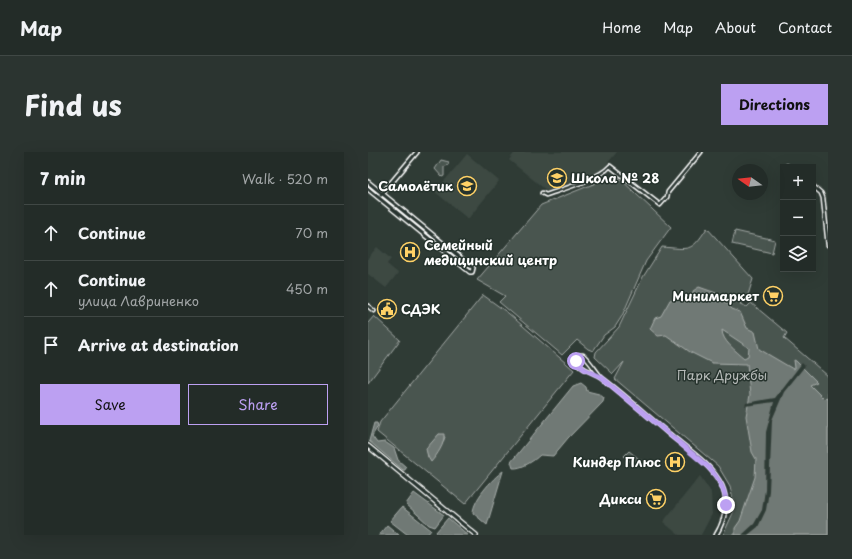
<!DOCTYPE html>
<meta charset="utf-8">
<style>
:root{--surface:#232c28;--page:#2b3430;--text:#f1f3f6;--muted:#a3a7a8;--line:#404845;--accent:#bca0f2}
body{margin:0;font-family:"Playpen Sans",sans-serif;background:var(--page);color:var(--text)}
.controls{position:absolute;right:12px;top:12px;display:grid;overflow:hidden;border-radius:0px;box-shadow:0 4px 16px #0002}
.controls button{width:36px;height:36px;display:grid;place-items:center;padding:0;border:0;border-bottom:1px solid var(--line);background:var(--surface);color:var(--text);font:20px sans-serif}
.compass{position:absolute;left:364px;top:12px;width:36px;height:36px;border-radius:50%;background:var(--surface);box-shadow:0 4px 16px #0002;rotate:284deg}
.stop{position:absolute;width:12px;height:12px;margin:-9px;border:3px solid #bca0f2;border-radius:50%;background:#fff}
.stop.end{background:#bca0f2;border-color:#fff;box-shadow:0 1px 4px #0008}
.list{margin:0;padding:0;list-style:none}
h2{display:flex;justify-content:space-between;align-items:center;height:52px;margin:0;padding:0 16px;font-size:17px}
h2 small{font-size:13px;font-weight:400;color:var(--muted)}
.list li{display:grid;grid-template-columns:26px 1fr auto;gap:12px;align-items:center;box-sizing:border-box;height:56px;padding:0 16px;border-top:1px solid var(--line)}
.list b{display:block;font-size:15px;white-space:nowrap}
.list p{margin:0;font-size:13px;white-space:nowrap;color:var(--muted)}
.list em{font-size:13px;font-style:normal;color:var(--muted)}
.actions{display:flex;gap:8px;padding:12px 16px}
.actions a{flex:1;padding:9px 0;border:1px solid var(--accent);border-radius:0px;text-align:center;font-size:14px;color:var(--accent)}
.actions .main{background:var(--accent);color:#111}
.icon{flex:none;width:22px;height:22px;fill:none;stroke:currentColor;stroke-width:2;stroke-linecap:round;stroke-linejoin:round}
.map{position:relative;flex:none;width:460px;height:383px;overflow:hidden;border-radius:0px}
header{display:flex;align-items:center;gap:24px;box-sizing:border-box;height:56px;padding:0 20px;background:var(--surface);border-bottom:1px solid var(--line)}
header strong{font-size:19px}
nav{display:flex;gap:22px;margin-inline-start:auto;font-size:14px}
.intro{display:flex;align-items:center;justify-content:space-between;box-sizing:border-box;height:96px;padding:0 24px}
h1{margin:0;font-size:28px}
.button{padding:10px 18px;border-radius:0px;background:var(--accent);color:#111;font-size:14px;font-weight:700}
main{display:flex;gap:24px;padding:0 24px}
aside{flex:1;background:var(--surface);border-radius:0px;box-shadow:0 4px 16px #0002}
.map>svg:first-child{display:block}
</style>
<header>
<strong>Map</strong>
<nav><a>Home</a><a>Map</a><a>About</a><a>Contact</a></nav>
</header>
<div class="intro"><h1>Find us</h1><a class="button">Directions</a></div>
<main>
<aside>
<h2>7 min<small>Walk · 520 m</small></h2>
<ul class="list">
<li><svg class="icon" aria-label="ahead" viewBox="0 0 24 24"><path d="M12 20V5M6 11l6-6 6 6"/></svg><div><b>Continue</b></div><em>70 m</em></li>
<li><svg class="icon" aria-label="ahead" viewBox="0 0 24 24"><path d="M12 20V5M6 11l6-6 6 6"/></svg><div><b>Continue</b><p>улица Лавриненко</p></div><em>450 m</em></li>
<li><svg class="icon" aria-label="arrive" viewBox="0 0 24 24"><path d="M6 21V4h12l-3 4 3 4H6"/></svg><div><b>Arrive at destination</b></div></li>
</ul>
<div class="actions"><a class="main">Save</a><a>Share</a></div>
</aside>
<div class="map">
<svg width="460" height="383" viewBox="0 0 460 383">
<rect width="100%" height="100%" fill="#2f3b35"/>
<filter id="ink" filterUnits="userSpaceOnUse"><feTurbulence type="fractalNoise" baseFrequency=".025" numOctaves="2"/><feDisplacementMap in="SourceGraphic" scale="8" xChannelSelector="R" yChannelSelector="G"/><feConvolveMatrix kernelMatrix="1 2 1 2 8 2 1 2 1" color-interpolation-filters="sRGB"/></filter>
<g filter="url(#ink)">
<!-- built -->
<g fill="#3c4842">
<path d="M147,0H249L233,19L179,39L141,8Z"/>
<path d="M99,2L131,29L100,67L67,40Z"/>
<path d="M9,95L23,107L19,112L30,121L18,136L0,122V106Z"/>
<path d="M332,324L343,340L344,362L333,383H311L295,370Z"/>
</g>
<!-- green -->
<g fill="#4a544f" stroke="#a4aaa7" fill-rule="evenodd">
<path d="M73,8L81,10L80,13L76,15V24L74,25L67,17Z"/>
<path d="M248,23L303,75L278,109L254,164L247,175L236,183L225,199L220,197L209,188L194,203L131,150L137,144L109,128L173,53Z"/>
<path d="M18,47L101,115L100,117Z"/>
<path d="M339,76L385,127L380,143L372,152L379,155L383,151L419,181L416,186L460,224V383H355L365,361V348L362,334L350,314L247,227L256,210L245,222L227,205L228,200L251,175L275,125L294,95C321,97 323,101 339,76Z"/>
<path d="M367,79L407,88L404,101L364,92Z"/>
<path d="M115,143L140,161L206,218L97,352L9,280L12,270ZM71,282L77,285L74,293L66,305H60L59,299Z"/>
<path d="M6,164L32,188L0,231V171Z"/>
<path d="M261,299L275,310C267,316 262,309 256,304Z"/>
</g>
<!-- water -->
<g fill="#707975" stroke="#a9afac" fill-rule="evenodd">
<path d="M331,135L348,141L364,157L372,160L379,176L387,180L391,197L425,217L427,216L426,208L428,209L449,230L442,233L456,247L460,246V383H367V376L372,369L387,325L388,307L384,300L378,264L382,243L379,212L344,211L322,200L298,183L290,184L282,177L287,166L293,164L302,148L315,141L320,149L325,145V139ZM354,178L381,196L380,204L376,206C368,199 354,189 354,178Z"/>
<path d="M213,231L218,235L219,239L231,242L236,246L235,250L200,286L185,304L172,303C166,309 153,317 145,316L143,310L205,234Z"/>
<path d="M6,271H9L10,274L4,284L9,291L17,290L26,296L30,308L38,315L37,318H35L1,289Z"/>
<path d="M71,282H76C77,292 69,303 63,310L60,305L58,297Z"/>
<path d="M135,319L119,373L105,361C105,348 124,327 135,319Z"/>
<path d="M46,341L76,363L67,375L61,373L38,352Z"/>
<path d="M34,355L63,378L59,383H40L22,369Z"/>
<path d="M80,366L100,383H71L68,380Z"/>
<path d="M19,373L31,383H11Z"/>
</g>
<!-- pier -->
<path fill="#2f3b35" d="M434,211L437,214L416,240L404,268L401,339L398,358L390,375L380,383H374L386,372L394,358L397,338L398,280L406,250L377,254L378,251L407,246Z"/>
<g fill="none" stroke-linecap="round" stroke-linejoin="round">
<defs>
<g id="minor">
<path d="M419,14L420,15"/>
<path d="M445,34L453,41L455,46L460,93"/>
<path d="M174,41L178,43C195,37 231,27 242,14L292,53L299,45L300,40L333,0"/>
<path d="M0,154L6,159"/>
<path d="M233,225C227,218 222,209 215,203H211L208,208C210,217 227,220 234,226C257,243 278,263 300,281C318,296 344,312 354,334C361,350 357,368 348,383"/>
</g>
<g id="tertiary">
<path d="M0,30L105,116L104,120H102L0,37"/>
<path d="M13,43L49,0"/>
</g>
<path id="secondary" d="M0,294L108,383"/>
</defs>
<!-- minor casing -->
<use href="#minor" stroke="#fff" stroke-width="5.5"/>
<!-- tertiary casing -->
<use href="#tertiary" stroke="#fff" stroke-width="6"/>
<!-- secondary casing -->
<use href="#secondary" stroke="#fff" stroke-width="6"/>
<!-- minor -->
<use href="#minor" stroke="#26332d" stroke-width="2.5"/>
<!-- tertiary -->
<use href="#tertiary" stroke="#26332d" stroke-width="3"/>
<!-- secondary -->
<use href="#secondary" stroke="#26332d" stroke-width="3.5"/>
</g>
</g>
<g fill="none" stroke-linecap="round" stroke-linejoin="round" filter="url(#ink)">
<!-- route -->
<path stroke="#bca0f2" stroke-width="5" d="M208,209L216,217L233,225L339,314C350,325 358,337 358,353"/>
</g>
<!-- icons -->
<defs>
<symbol id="school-ring" viewBox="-11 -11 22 22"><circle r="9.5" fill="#26332d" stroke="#ffd166" stroke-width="1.5"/><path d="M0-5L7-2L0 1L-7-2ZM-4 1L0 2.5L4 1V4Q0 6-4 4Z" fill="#ffd166"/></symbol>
<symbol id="hospital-ring" viewBox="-11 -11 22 22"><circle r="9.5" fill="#26332d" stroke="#ffd166" stroke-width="1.5"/><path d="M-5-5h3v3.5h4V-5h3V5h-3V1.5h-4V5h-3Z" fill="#ffd166"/></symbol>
<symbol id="supermarket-ring" viewBox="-11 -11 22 22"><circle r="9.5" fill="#26332d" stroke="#ffd166" stroke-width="1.5"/><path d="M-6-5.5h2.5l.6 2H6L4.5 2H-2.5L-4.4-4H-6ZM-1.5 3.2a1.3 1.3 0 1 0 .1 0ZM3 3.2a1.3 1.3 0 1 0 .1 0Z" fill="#ffd166"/></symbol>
<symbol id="civic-ring" viewBox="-11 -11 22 22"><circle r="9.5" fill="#26332d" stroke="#ffd166" stroke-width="1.5"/><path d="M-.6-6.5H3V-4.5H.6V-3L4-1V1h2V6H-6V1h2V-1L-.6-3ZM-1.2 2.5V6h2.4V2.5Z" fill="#ffd166"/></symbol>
</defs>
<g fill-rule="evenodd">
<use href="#school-ring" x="178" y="15" width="22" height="22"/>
<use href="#school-ring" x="88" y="23" width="22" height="22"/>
<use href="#hospital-ring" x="31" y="89" width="22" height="22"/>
<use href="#supermarket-ring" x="394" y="133" width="22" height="22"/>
<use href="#civic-ring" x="8" y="146" width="22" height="22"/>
<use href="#hospital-ring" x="296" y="299" width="22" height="22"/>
<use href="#supermarket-ring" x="277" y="336" width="22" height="22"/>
</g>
<g text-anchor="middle" stroke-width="3" stroke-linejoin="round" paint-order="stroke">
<!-- poi labels -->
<g font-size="13" font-weight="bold" fill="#fff" stroke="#26332d" text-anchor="end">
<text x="203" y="31" text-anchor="start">Школа № 28</text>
<text x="85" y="39">Самолётик</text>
<text x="56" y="98" text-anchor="start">Семейный<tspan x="56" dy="15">медицинский центр</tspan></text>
<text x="391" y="149">Минимаркет</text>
<text x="33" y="162" text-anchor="start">СДЭК</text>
<text x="293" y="315">Киндер Плюс</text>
<text x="274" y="352">Дикси</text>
</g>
<!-- park labels -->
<g font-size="13" fill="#b7bbb9" stroke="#26332d">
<text x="354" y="228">Парк Дружбы</text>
</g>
</g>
</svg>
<div class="controls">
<button>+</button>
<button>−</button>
<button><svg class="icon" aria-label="layers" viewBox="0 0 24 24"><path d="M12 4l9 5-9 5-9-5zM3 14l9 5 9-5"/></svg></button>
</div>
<svg class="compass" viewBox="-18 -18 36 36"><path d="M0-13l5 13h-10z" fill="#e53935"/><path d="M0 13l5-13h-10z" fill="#a3a7a8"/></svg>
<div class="stop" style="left:208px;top:209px"></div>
<div class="stop end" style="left:358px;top:353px"></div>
</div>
</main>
